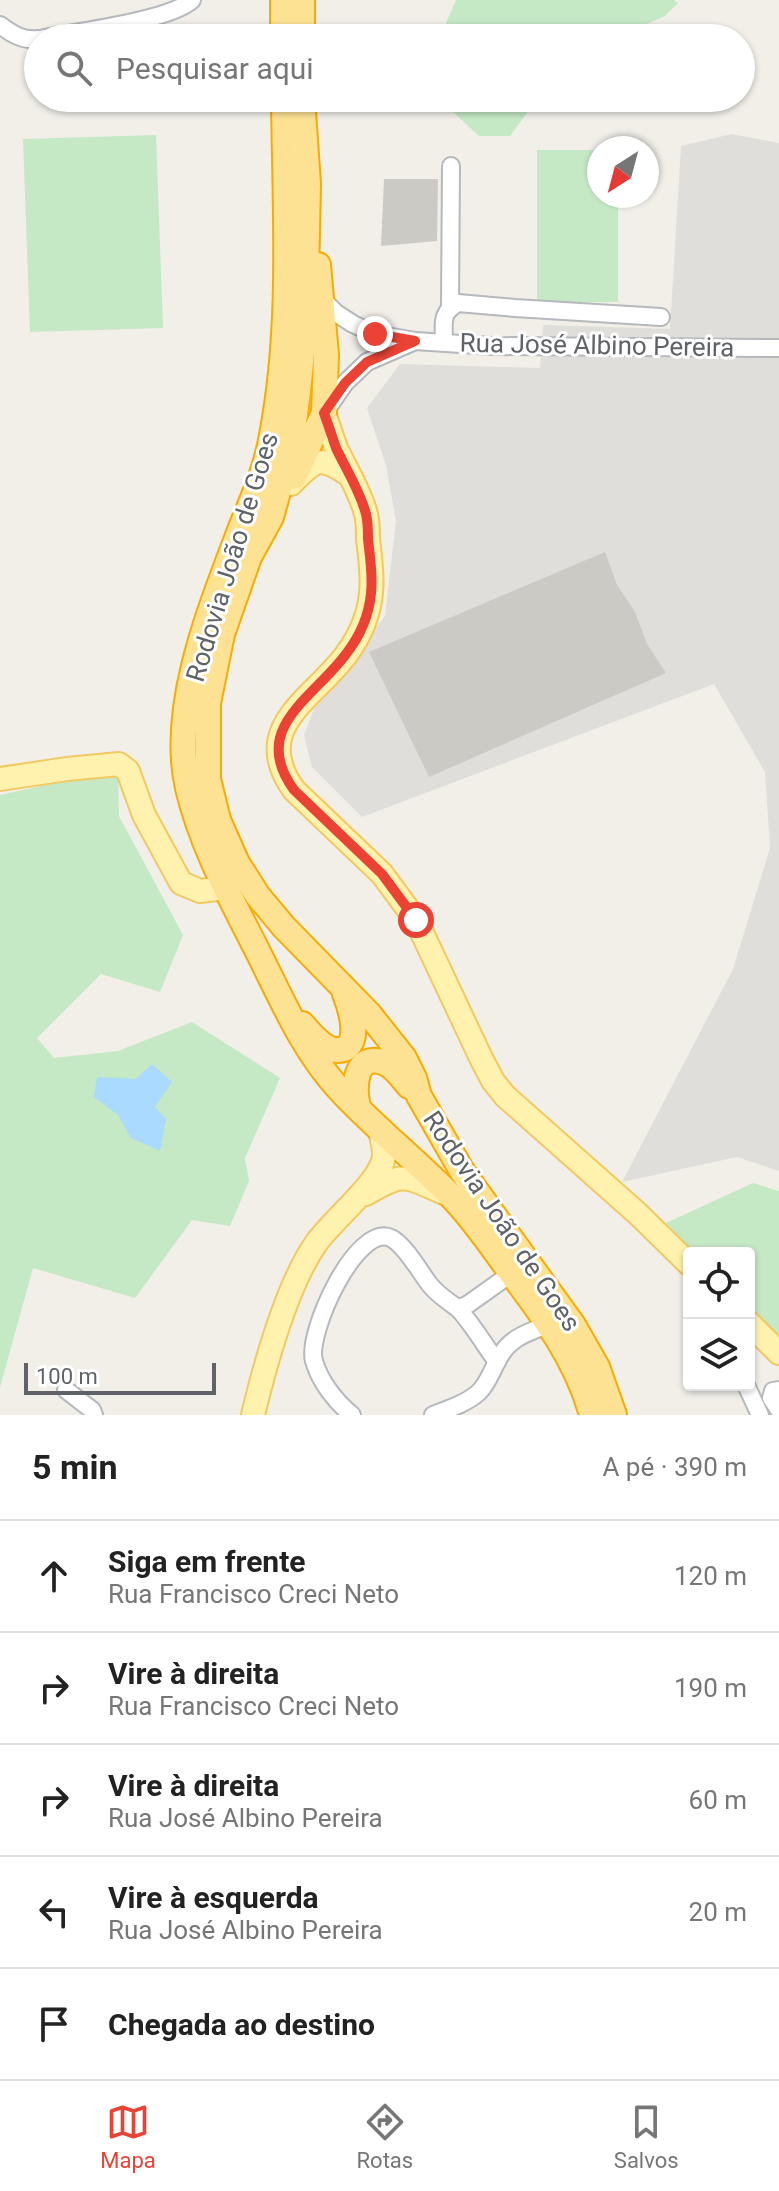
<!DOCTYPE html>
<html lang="pt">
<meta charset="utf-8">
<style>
:root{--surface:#fff;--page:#f6f6f6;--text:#222;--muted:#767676;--line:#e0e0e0;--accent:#ea4335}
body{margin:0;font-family:Roboto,sans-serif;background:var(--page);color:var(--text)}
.controls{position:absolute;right:24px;bottom:24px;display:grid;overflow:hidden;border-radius:8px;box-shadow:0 2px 6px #0004}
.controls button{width:72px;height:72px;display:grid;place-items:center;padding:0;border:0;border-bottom:2px solid var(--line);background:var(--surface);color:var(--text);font:40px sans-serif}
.compass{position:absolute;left:587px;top:136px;width:72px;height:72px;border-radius:50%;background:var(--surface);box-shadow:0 2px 6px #0004;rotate:216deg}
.scale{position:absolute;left:24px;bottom:20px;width:192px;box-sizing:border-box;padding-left:8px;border:4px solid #5f6368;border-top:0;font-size:22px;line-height:28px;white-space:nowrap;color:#5f6368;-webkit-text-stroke:6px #fff;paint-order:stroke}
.stop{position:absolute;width:24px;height:24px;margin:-18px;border:6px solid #ea4335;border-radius:50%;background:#fff}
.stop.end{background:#ea4335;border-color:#fff;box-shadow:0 2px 8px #0008}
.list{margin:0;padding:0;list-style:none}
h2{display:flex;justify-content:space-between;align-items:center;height:104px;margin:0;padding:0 32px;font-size:34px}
h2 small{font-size:26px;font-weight:400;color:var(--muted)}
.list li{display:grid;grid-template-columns:52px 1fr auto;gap:24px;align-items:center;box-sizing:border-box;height:112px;padding:0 32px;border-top:2px solid var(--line)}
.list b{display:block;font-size:30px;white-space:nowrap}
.list p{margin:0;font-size:26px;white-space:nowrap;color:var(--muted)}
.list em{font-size:26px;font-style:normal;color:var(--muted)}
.icon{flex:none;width:44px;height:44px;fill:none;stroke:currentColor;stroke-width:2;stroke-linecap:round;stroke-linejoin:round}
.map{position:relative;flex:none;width:779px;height:1415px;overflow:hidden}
.search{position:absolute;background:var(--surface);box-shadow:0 2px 6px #0004;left:24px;right:24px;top:24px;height:88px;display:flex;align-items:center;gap:20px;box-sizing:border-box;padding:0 28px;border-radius:44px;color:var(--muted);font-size:30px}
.sheet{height:664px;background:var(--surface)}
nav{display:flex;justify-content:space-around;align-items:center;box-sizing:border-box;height:112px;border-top:2px solid var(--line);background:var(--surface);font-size:22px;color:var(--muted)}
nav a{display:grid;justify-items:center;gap:4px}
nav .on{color:var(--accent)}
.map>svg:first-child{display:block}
</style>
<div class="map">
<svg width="779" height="1415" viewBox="0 0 779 1415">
<rect width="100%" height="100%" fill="#f1efe8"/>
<!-- industrial -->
<path fill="#e0deda" d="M732,134L779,143V1171L737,1157L622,1182L733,969L770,848L765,772L714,684L362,817L312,767L304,735L314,709L385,616L396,521L386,465L367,408L400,364L540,368L543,325L670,329L681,146Z"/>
<!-- green -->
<g fill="#c5e8c5">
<path d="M456,0H674L678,3L665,16L621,35L573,34L571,38H447L446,23Z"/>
<path d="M451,98H538L510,136H479L452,111Z"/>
<path d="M156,135L163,328L30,332L23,139Z"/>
<path d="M537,150H599V196H618V302H537Z"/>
<path d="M118,769L119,816L183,935L160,992L101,974L37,1038L54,1058L118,1051L192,1022L280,1078L245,1158L249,1181L230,1226L192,1220L135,1298L33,1268L0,1387V795Z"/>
<path d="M753,1183L779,1191V1341L749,1310V1253H695L666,1223Z"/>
</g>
<!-- water -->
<path fill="#aadaff" d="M152,1064L172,1082L155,1107L166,1119L160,1151L131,1138L118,1115L94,1097L97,1077L136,1079Z"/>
<!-- building -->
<g fill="#cccac5">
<path d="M384,179H438L437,241L381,246Z"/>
<path d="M605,552L617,585L635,612L647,644L666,673L429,777L369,652Z"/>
</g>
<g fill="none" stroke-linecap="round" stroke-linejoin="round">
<defs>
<g id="minor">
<path d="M0,25C12,34 23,41 38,39"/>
<path d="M44,38C77,32 171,20 192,0"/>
<path d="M323,300L336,313L353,324L375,334L415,341L492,346L779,348"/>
<path d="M450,307L451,166"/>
<path d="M444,341C444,323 440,313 458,303L515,308L661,317"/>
<path d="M325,412L345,383L367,362L413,342"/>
<path d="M458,1308L467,1305L512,1273"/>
<path d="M746,1385L760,1415"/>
<path d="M66,1390L92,1410L94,1415"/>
<path d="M779,1390L773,1391L771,1398L779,1410"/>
<path d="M352,1415C336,1402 320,1382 314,1361C306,1333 357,1222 391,1238C405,1245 420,1272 430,1285C438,1295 447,1300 457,1308C467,1316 488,1350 497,1362"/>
<path d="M433,1415C449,1409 467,1403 479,1392C490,1381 493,1366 502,1353C513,1336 532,1331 550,1324"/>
</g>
<g id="major">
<path d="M324,413C328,425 332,436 336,448C346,469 360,491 366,514C368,522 368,531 368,539C370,557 373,575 371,593C369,616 360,636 346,655C313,699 249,728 294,790L382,874L416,920L481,1058L493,1081L505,1096L638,1214L689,1264"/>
<path d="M291,484C316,459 319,455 349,475"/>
<path d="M0,779L67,769L119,764L128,771L144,815L181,883L200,891L225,888"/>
<path d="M366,1194C405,1171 404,1176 444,1193"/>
<path d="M749,1323L779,1353"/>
<path d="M253,1415C265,1365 287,1284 317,1242C333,1220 376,1185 383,1161C386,1152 382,1140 380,1131"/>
</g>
<g id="highway">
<path d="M283,0V38"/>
<path d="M302,38V0"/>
<path d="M284,98C285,210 293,324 272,435C267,466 254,496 242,525C213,602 169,705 188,788C202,848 233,902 260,956C283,1002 303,1049 338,1088C373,1126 413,1158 450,1195C472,1217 490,1244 509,1270C543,1315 577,1360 592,1415"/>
<path d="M302,98L308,184L305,323L298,392L291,445L271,517L249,557L222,634L208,703V779L218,820L237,863L258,896L284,927L369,1014L404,1058L414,1078L419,1096L462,1171L573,1325L597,1367L614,1415"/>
<path d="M294,477L324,413L326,355L318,265"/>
<path d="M302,1024C310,1033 324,1051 338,1050C364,1049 350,1006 345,994"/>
<path d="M358,1107C353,1088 354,1051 385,1063C395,1067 402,1078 409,1086"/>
</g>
</defs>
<!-- minor casing -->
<use href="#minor" stroke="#b5b8bc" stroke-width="20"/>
<!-- major casing -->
<use href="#major" stroke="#f2c960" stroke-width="26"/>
<!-- highway casing -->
<use href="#highway" stroke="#f9ab00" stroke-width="28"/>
<!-- minor -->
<use href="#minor" stroke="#fff" stroke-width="16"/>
<!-- major -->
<use href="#major" stroke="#fff2af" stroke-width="22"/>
<!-- highway -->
<use href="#highway" stroke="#fde293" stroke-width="24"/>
</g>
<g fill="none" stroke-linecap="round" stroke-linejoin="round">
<!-- route -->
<path stroke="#ea4335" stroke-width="10" d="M375,334L415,341L367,362L345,383L324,413C328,424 332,436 336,448C346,469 360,491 366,514C368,522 368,531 368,539C370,557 373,575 371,593C369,616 360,636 346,654C313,699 249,728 294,790L382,874L416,920"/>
</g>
<g text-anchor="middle" stroke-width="6" stroke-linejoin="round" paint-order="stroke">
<!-- street labels -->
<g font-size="26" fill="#5f6368" stroke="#fff">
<text transform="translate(597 345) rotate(1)" y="9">Rua José Albino Pereira</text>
<text transform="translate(232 557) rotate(-73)" y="9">Rodovia João de Goes</text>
<text transform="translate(502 1221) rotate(56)" y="9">Rodovia João de Goes</text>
</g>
</g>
</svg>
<div class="controls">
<button><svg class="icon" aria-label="locate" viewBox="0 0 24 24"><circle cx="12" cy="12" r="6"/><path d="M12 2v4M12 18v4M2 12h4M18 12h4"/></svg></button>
<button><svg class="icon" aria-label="layers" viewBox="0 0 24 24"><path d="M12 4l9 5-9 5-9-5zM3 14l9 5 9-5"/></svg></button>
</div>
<svg class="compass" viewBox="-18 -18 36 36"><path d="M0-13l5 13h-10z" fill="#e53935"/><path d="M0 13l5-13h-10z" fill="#767676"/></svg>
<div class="scale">100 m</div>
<div class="stop" style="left:416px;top:920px"></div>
<div class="stop end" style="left:375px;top:334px"></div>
<div class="search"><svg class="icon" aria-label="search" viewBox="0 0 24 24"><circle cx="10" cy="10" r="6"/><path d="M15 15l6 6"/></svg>Pesquisar aqui</div>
</div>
<section class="sheet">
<h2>5 min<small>A pé · 390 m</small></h2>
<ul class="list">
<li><svg class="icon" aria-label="ahead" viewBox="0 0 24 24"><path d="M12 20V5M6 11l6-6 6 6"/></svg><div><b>Siga em frente</b><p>Rua Francisco Creci Neto</p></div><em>120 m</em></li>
<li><svg class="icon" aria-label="right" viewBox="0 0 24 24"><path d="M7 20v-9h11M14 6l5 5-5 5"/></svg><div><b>Vire à direita</b><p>Rua Francisco Creci Neto</p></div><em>190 m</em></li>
<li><svg class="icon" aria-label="right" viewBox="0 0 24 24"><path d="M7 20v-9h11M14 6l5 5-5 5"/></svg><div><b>Vire à direita</b><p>Rua José Albino Pereira</p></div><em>60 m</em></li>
<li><svg class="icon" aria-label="left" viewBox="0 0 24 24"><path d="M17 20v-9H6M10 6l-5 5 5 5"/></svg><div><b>Vire à esquerda</b><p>Rua José Albino Pereira</p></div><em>20 m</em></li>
<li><svg class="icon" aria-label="arrive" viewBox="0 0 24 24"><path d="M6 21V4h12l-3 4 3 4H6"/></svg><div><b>Chegada ao destino</b></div></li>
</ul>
</section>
<nav>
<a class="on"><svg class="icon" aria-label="map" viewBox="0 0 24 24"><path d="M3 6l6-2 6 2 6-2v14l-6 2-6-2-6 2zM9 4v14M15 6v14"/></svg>Mapa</a>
<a><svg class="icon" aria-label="directions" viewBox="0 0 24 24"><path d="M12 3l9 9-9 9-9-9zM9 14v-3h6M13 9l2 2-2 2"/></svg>Rotas</a>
<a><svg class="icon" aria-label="saved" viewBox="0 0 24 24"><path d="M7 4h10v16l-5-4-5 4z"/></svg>Salvos</a>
</nav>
